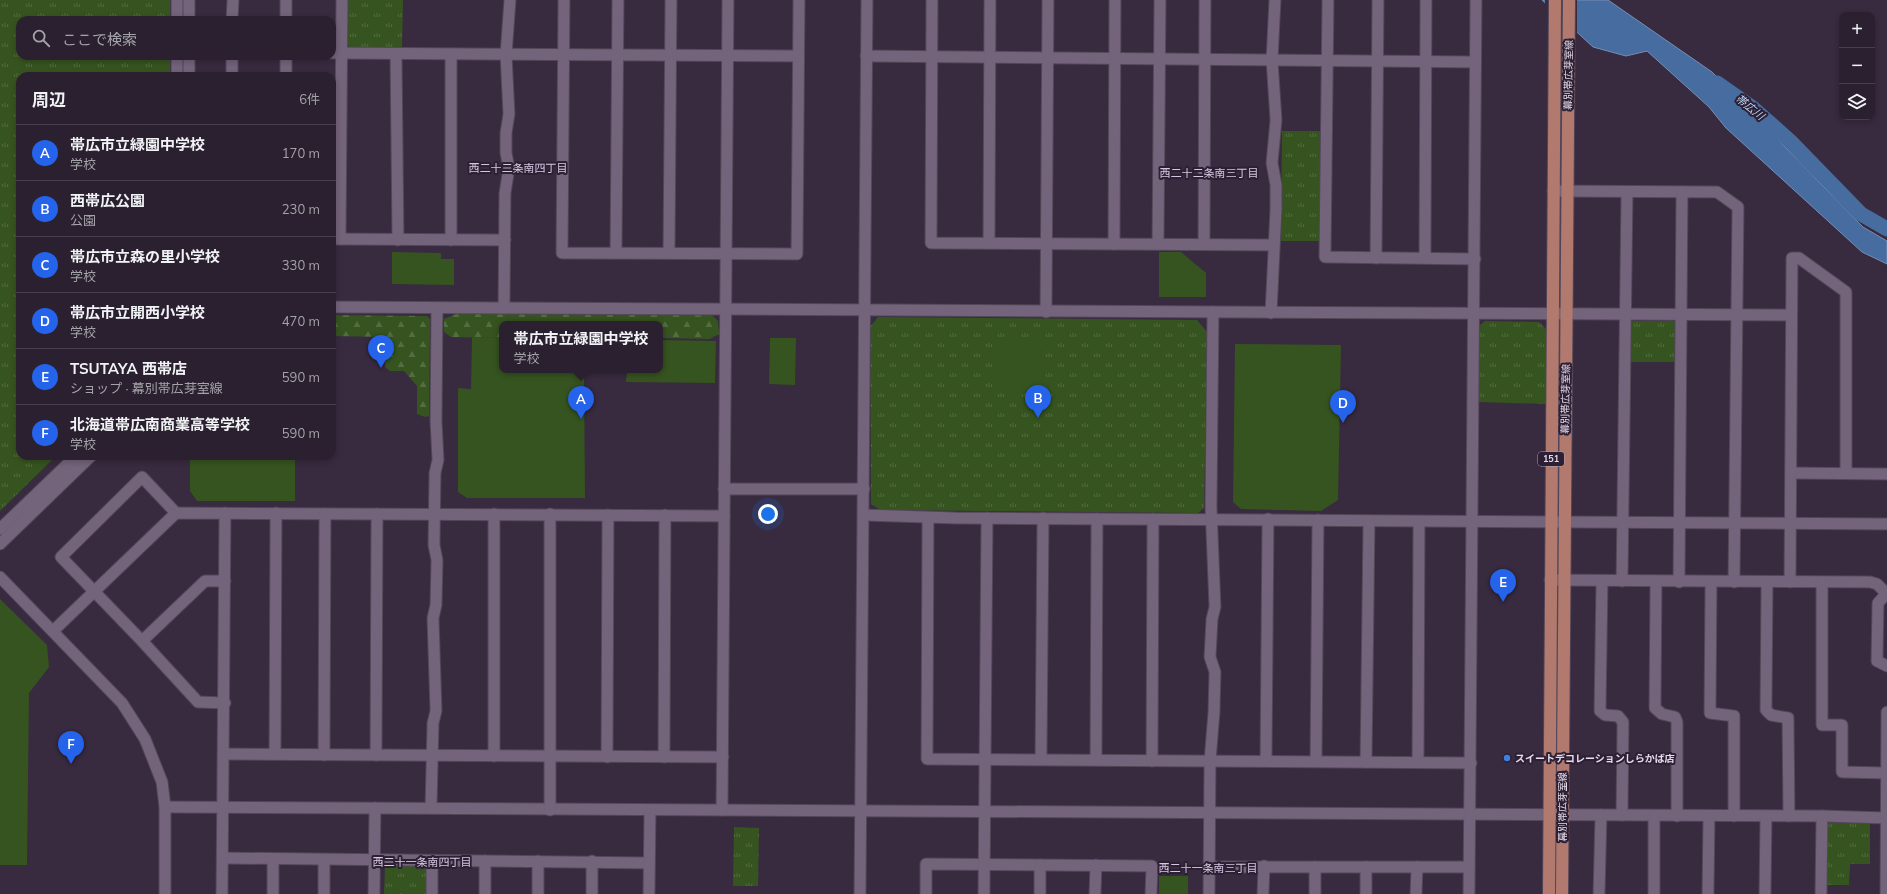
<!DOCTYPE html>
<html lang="ja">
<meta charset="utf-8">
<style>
:root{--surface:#2a202f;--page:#322837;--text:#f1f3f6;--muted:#a5a3aa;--line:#463e4b;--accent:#2563eb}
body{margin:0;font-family:Mulish,"Noto Sans JP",sans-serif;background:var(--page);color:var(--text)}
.controls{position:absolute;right:12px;top:12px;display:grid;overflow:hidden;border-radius:8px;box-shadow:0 2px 6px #0003}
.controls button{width:36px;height:36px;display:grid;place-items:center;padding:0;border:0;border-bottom:1px solid var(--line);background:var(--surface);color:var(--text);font:20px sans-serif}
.you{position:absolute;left:768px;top:514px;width:14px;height:14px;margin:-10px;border:3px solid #fff;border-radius:50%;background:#1a73e8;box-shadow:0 0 0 6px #1a73e833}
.badge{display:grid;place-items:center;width:26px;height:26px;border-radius:50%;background:var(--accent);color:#fff;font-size:13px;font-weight:700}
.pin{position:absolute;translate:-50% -33px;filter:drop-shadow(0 1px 2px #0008)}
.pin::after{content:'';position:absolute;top:21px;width:14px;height:12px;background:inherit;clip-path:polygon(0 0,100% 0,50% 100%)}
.popup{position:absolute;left:499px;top:321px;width:164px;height:52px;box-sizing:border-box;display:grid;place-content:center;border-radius:8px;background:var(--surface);filter:drop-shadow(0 1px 3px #0005);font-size:13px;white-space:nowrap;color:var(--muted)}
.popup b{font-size:15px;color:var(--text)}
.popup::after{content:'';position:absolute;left:50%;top:100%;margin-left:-8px;border:8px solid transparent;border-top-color:var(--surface)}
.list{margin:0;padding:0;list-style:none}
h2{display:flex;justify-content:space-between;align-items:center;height:52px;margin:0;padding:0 16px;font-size:17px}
h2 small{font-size:13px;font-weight:400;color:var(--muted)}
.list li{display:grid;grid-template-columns:26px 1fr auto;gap:12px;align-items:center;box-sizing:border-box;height:56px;padding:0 16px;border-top:1px solid var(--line)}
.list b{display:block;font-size:15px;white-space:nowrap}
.list p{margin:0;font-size:13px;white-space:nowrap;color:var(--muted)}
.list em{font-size:13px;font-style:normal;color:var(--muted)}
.icon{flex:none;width:22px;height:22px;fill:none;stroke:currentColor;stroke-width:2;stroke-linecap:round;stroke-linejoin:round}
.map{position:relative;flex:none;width:1887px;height:894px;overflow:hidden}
.search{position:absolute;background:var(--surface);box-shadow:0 2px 6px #0003;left:16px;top:16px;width:320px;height:44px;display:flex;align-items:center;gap:10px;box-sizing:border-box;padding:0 14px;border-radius:12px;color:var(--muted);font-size:15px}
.panel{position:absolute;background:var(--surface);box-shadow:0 2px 6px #0003;left:16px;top:72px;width:320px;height:388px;border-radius:12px}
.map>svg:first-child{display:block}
</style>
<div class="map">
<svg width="1887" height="894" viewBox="0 0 1887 894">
<defs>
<pattern id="forest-firs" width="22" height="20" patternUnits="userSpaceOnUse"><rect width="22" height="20" fill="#36541f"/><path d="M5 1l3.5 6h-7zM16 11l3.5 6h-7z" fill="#536c40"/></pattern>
<pattern id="park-tufts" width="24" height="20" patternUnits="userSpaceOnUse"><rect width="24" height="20" fill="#36541f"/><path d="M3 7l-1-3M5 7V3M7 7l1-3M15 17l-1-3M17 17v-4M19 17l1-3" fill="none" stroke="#536c40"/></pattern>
</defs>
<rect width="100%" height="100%" fill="#382a3f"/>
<!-- forest -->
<g fill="url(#forest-firs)">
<path d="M456,314H711L718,321L719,334L710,339L660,338V324H502V338L451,337L444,332V319Z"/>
<path d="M332,315L427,316L430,319L429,416L425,417L417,414V386L404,371H390L385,367V337L332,336Z"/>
</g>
<!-- park -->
<g fill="url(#park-tufts)">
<path d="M0,0H170V20H20V56H170V76H20V456H56L0,511Z"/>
<path d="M347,0H403L402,48L353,49L346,44Z"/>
<path d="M1282,131H1322L1321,241H1281Z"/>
<path d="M878,317L1197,320L1207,332L1204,508L1198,513L880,510L871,504L870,327Z"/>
<path d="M1485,321L1539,322L1546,329V404L1479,402V326Z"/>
<path d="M1629,321H1676L1675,362H1628Z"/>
<path d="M1830,822H1870V864H1850L1849,885H1825V829Z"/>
<path d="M734,827L759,828L758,886H733Z"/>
<path d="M385,866H428V894H384Z"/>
</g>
<!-- pitch -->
<g fill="#36541f">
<path d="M392,252L441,253V259H454V285L392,284Z"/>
<path d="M1159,252H1181L1206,273V297H1159Z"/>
<path d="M472,337L502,338V370H584L585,498H467L458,492V388L471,389Z"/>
<path d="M770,338H796L795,385L769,384Z"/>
<path d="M660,340L716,341L715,383L626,382L627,370H660Z"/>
<rect x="992" y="341" width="48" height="47"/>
<path d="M1235,344L1341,345L1338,500L1321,511L1241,509L1233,502Z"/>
<path d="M190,456H295V501H197L190,491Z"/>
<path d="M0,599L47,645L49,667L29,693L27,865H0Z"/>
<rect x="1159" y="876" width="29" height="18"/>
</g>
<!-- water -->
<path fill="#476c9f" stroke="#768db5" d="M1542,0H1608L1712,72L1863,227L1887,241V264L1862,252L1726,128L1709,107L1647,51L1626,56L1593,47Z"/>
<!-- pier -->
<path fill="#382a3f" d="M1545,0H1577V35L1545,5Z"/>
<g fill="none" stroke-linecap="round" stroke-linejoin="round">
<!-- river -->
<path stroke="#476c9f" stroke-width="15" d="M1717,83L1754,109L1790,141L1861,214L1887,229"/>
<defs>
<g id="minor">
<path d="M564,0L562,253L797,254L799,0"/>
<path d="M932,0L931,243L1273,245"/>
<path d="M1328,0L1325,257L1475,259"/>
<path d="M177,20V0"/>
<path d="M189,20V0"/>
<path d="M232,20L233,0"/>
<path d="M286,20V0"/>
<path d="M332,53L798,56"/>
<path d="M396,54L398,240"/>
<path d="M866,56L1475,62"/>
<path d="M177,76V56"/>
<path d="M189,76V56"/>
<path d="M232,76V56"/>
<path d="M286,76V56"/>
<path d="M1553,191L1717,192L1738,207L1734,582"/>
<path d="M332,239L505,240"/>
<path d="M340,239L342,0"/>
<path d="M451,240V54"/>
<path d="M989,243L990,0"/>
<path d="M1204,243L1205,0"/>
<path d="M1114,244L1115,0"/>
<path d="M1158,244L1160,0"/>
<path d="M616,253L618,0"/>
<path d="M669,253L671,0"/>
<path d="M1376,258L1378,0"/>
<path d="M1425,258L1426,0"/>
<path d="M332,307L1791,315"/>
<path d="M504,308L505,193L509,168L506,153V133L509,114L506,55L510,0"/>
<path d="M1046,312L1048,0"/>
<path d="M1271,313L1276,209V185L1272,163L1276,120L1272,60L1275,0"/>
<path d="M1791,473L1887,474"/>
<path d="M724,489H864"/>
<path d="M176,513L142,477L61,557L142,641L198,702L225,703"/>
<path d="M864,515L955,518L1887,524"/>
<path d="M928,518L927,759L1471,763"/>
<path d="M0,529L76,456"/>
<path d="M0,544L91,456"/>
<path d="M0,577L122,703L145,739L162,782L165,807V894"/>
<path d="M1550,580L1870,582L1877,584L1887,594"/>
<path d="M1602,581L1600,711L1605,715L1618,716L1623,722L1622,815"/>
<path d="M1622,581L1627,192"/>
<path d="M1656,582L1655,708L1662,714L1675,717L1677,722V816"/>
<path d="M1679,582L1682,192"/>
<path d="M1711,582L1710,713L1734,716V816"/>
<path d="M1767,582L1766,710L1771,715L1788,718L1789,816"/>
<path d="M1790,582L1792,258H1799L1846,292V473"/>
<path d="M1822,582V725H1842V772L1886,773"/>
<path d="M1887,593L1878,603L1877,661L1887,666"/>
<path d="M53,631L176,513L724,516"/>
<path d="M142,641L205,581H225"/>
<path d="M224,754L723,757"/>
<path d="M275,754L276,513"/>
<path d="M324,755L325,514"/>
<path d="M376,755L377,514"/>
<path d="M494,756V514"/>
<path d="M607,757L608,515"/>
<path d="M664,757L665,515"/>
<path d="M1041,759L1043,518"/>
<path d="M1096,759L1097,519"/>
<path d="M1152,761L1153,519"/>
<path d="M1266,761L1268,519"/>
<path d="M1316,761L1318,520"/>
<path d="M1366,762L1369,521"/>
<path d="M1418,762L1419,522"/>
<path d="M165,807L1822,816L1887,818"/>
<path d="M431,808L433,723L436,711L433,618L436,605L437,560L434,545L435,473L438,460L436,421L437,308"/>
<path d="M550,810V514"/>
<path d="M722,810L728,0"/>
<path d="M223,858L649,863"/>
<path d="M485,861V894"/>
<path d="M1208,867H1469"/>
<path d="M222,894L225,513"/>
<path d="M273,894V859"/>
<path d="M324,894V860"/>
<path d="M374,894L375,808"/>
<path d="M432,894V861"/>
<path d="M538,894V861"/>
<path d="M592,894V861"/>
<path d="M649,894L650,810"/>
<path d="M860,894L867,0"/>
<path d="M926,894V864L1152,866L1151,894"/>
<path d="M984,894L987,518"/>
<path d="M1040,894V865"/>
<path d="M1095,894L1096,865"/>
<path d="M1209,894L1210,761L1214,712L1215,672L1210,657L1212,619L1215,607L1211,507L1213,312"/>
<path d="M1263,894L1264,866"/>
<path d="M1315,894V867"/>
<path d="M1366,894V867"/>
<path d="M1416,894L1417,867"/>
<path d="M1469,894L1476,0"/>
<path d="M1599,894L1601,815"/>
<path d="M1654,894V816"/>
<path d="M1708,894L1709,816"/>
<path d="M1765,894L1766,816"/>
<path d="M1821,894L1822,816"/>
<path d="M1886,894L1887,712"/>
</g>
<g id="major">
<path d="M1549,894L1555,0"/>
<path d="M1562,894L1569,0"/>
</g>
</defs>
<!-- minor casing -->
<use href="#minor" stroke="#524658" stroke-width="13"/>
<!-- major casing -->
<use href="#major" stroke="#524658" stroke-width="14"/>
<!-- minor -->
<use href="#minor" stroke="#73637b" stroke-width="11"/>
<!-- major -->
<use href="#major" stroke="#b27a6e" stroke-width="12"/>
</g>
<!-- markers -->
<circle fill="#3f7fe0" stroke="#2d2034" stroke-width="1.5" cx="1507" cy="758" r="4"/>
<g text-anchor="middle" stroke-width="4" stroke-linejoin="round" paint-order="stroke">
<!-- shield labels -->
<rect fill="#2d2034" stroke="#ada3b3" stroke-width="1" x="1538" y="452" width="26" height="14" rx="3"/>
<g font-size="9" font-weight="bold" fill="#e4dbe9">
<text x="1551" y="462">151</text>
</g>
<!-- street labels -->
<g font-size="10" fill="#e4dbe9" stroke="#2d2034">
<text transform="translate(1568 75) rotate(-89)" y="4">幕別帯広芽室線</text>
<text transform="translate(1565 399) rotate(-89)" y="4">幕別帯広芽室線</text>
<text transform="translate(1562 807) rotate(-90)" y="4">幕別帯広芽室線</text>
</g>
<!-- poi labels -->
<g font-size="10" font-weight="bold" fill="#e4dbe9" stroke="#2d2034" text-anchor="start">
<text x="1515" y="762">スイートデコレーションしらかば店</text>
</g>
<!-- water labels -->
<g font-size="11" font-style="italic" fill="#bcd3f1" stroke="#2d2034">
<text transform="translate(1750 107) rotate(39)" y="4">帯広川</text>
</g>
<!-- neighbourhood labels -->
<g font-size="11" fill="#d7c6e1" stroke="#2d2034">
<text x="518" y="172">西二十二条南四丁目</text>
<text x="1209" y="177">西二十二条南三丁目</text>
<text x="422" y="866">西二十一条南四丁目</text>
<text x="1208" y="872">西二十一条南三丁目</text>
</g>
</g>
</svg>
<div class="controls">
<button>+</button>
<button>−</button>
<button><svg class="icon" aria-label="layers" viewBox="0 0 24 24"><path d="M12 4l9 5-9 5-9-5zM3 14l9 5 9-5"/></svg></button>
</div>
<div class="you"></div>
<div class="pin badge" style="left:581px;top:419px">A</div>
<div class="popup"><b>帯広市立緑園中学校</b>学校</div>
<div class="pin badge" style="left:1038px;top:418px">B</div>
<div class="pin badge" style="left:381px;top:368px">C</div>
<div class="pin badge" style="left:1343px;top:423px">D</div>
<div class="pin badge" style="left:1503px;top:602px">E</div>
<div class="pin badge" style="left:71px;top:764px">F</div>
<div class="search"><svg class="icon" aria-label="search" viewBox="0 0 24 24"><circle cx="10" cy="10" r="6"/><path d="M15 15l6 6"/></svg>ここで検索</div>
<section class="panel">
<h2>周辺<small>6件</small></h2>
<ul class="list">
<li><span class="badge">A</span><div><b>帯広市立緑園中学校</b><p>学校</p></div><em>170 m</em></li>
<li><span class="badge">B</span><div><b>西帯広公園</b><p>公園</p></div><em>230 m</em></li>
<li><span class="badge">C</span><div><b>帯広市立森の里小学校</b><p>学校</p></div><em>330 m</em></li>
<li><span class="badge">D</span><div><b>帯広市立開西小学校</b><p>学校</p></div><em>470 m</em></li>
<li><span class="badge">E</span><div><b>TSUTAYA 西帯店</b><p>ショップ · 幕別帯広芽室線</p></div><em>590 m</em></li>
<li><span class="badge">F</span><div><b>北海道帯広南商業高等学校</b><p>学校</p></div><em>590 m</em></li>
</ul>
</section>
</div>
